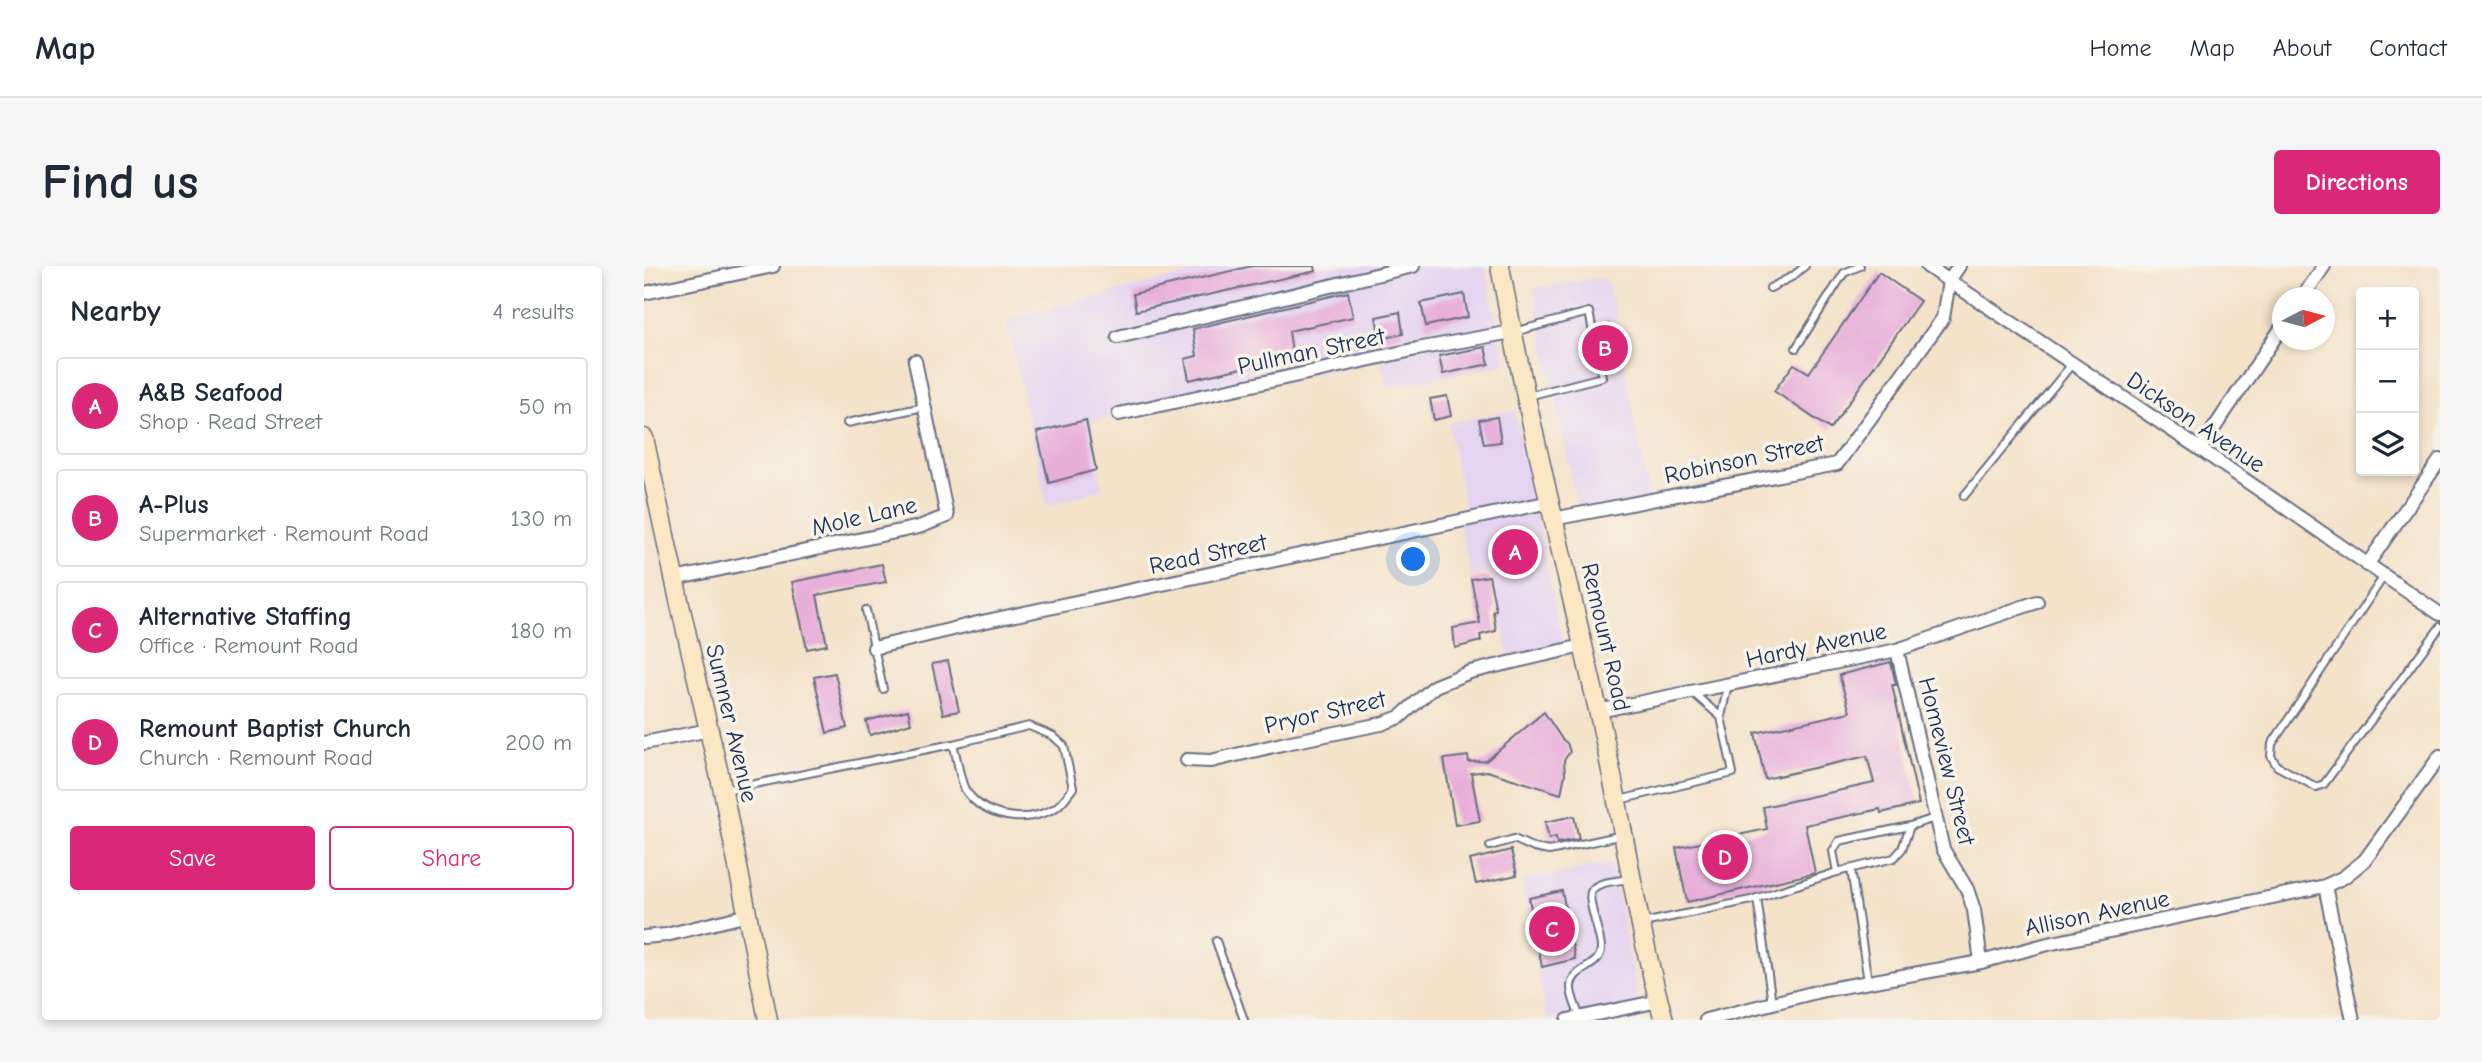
<!DOCTYPE html>
<meta charset="utf-8">
<style>
:root{--surface:#fff;--page:#f6f6f7;--text:#1f2937;--muted:#747a83;--line:#e0e1e3;--accent:#db2777}
body{margin:0;font-family:"Comic Neue",sans-serif;background:var(--page);color:var(--text)}
.controls{position:absolute;right:21px;top:21px;display:grid;overflow:hidden;border-radius:7px;box-shadow:0 4px 10px #0003}
.controls button{width:63px;height:63px;display:grid;place-items:center;padding:0;border:0;border-bottom:2px solid var(--line);background:var(--surface);color:var(--text);font:35px sans-serif}
.compass{position:absolute;left:1628px;top:21px;width:63px;height:63px;border-radius:50%;background:var(--surface);box-shadow:0 4px 10px #0003;rotate:84deg}
.you{position:absolute;left:770px;top:294px;width:24px;height:24px;margin:-18px;border:5px solid #fff;border-radius:50%;background:#1a73e8;box-shadow:0 0 0 10px #1a73e833}
.badge{display:grid;place-items:center;width:46px;height:46px;border-radius:50%;background:var(--accent);color:#fff;font-size:23px;font-weight:700}
.pin{position:absolute;translate:-50% -50%;border:4px solid #fff;box-shadow:0 2px 7px #0006}
.list{margin:0;padding:0;list-style:none}
h2{display:flex;justify-content:space-between;align-items:center;height:91px;margin:0;padding:0 28px;font-size:30px}
h2 small{font-size:23px;font-weight:400;color:var(--muted)}
.list li{display:grid;grid-template-columns:46px 1fr auto;gap:21px;align-items:center;box-sizing:border-box;height:98px;margin:0 14px 14px;padding:0 14px;border:2px solid var(--line);border-radius:7px}
.list b{display:block;font-size:26px;white-space:nowrap}
.list p{margin:0;font-size:23px;white-space:nowrap;color:var(--muted)}
.list em{font-size:23px;font-style:normal;color:var(--muted)}
.actions{display:flex;gap:14px;padding:21px 28px}
.actions a{flex:1;padding:16px 0;border:2px solid var(--accent);border-radius:7px;text-align:center;font-size:24px;color:var(--accent)}
.actions .main{background:var(--accent);color:#fff}
.icon{flex:none;width:38px;height:38px;fill:none;stroke:currentColor;stroke-width:2;stroke-linecap:round;stroke-linejoin:round}
.map{position:relative;flex:none;width:1796px;height:754px;overflow:hidden;border-radius:7px}
header{display:flex;align-items:center;gap:42px;box-sizing:border-box;height:98px;padding:0 35px;background:var(--surface);border-bottom:2px solid var(--line)}
header strong{font-size:33px}
nav{display:flex;gap:38px;margin-inline-start:auto;font-size:24px}
.intro{display:flex;align-items:center;justify-content:space-between;box-sizing:border-box;height:168px;padding:0 42px}
h1{margin:0;font-size:49px}
.button{padding:18px 32px;border-radius:7px;background:var(--accent);color:#fff;font-size:24px;font-weight:700}
main{display:flex;gap:42px;padding:0 42px}
aside{flex:1;background:var(--surface);border-radius:7px;box-shadow:0 4px 10px #0003}
.map>svg:first-child{display:block}
</style>
<header>
<strong>Map</strong>
<nav><a>Home</a><a>Map</a><a>About</a><a>Contact</a></nav>
</header>
<div class="intro"><h1>Find us</h1><a class="button">Directions</a></div>
<main>
<aside>
<h2>Nearby<small>4 results</small></h2>
<ul class="list">
<li><span class="badge">A</span><div><b>A&amp;B Seafood</b><p>Shop · Read Street</p></div><em>50 m</em></li>
<li><span class="badge">B</span><div><b>A-Plus</b><p>Supermarket · Remount Road</p></div><em>130 m</em></li>
<li><span class="badge">C</span><div><b>Alternative Staffing</b><p>Office · Remount Road</p></div><em>180 m</em></li>
<li><span class="badge">D</span><div><b>Remount Baptist Church</b><p>Church · Remount Road</p></div><em>200 m</em></li>
</ul>
<div class="actions"><a class="main">Save</a><a>Share</a></div>
</aside>
<div class="map">
<svg width="1796" height="754" viewBox="0 0 1796 754">
<rect width="100%" height="100%" fill="#f7f3e8"/>
<filter id="ink" filterUnits="userSpaceOnUse"><feTurbulence type="fractalNoise" baseFrequency=".0143" numOctaves="2"/><feDisplacementMap in="SourceGraphic" scale="14" xChannelSelector="R" yChannelSelector="G"/><feConvolveMatrix kernelMatrix="1 2 1 2 8 2 1 2 1" color-interpolation-filters="sRGB"/></filter>
<filter id="wash" filterUnits="userSpaceOnUse"><feTurbulence type="fractalNoise" baseFrequency=".00686" numOctaves="4" result="noise"/><feDisplacementMap in="SourceGraphic" scale="28" xChannelSelector="R" yChannelSelector="G"/><feGaussianBlur stdDeviation="1.57" result="paint"/><feColorMatrix in="noise" values="0 0 0 0 0 0 0 0 0 0 0 0 0 0 0 0 0 1.4 0 .05"/><feComposite in="paint" operator="in"/></filter>
<g filter="url(#wash)">
<rect width="100%" height="100%" fill="#f4e2c9"/>
<!-- built -->
<g fill="#e4d3f1">
<path d="M576,0H841L862,98L743,122L737,94L447,155L458,223L403,240L362,53Z"/>
<path d="M947,13H962L968,32L1006,234L934,247L889,22Z"/>
<path d="M871,144L920,384L866,397L847,307L827,310L815,256L823,254L804,157Z"/>
<path d="M967,597L998,754H903L877,615Z"/>
</g>
<g id="blocks">
<!-- building -->
<g fill="#e8afda">
<path d="M608,0H671L672,5L492,45L489,28Z"/>
<path d="M1235,6L1276,35L1186,163L1130,125L1150,98L1165,107Z"/>
<path d="M704,26L709,51L645,65L649,94L633,97V94L545,114L541,93L553,90L549,63Z"/>
<path d="M820,28L824,51L782,60L777,37Z"/>
<path d="M756,46L759,68L736,73L732,51Z"/>
<path d="M965,58L972,98L962,100L954,60Z"/>
<path d="M841,81L845,98L799,108L795,90Z"/>
<path d="M803,130L807,150L790,154L786,133Z"/>
<path d="M853,151L857,176L840,178L835,154Z"/>
<path d="M442,154L452,204L405,217L393,166Z"/>
<path d="M876,268L881,292L865,295L860,271Z"/>
<path d="M238,298L242,316L173,329L183,379L163,383L148,316Z"/>
<path d="M845,310L852,344L849,345L852,365L836,369L837,375L811,382L809,362L836,357L827,313Z"/>
<path d="M304,395L315,445L299,448L288,398Z"/>
<path d="M1247,396L1252,419H1248L1275,538L1237,547L1236,543L1161,559L1171,607L1043,636L1032,582L1123,563L1119,541L1230,517L1223,490L1121,513L1111,467L1206,446L1195,409Z"/>
<path d="M191,407L203,462L183,467L170,411Z"/>
<path d="M264,444L267,457L226,469L222,455Z"/>
<path d="M900,446L918,473L923,477L926,486L920,494L921,508L917,528L843,505L827,507L836,555L811,559L800,493L824,490L825,496L842,495Z"/>
<path d="M930,550L935,573L913,577L912,571L905,573L901,556Z"/>
<path d="M867,584L873,609L832,618L826,594Z"/>
<path d="M918,625L931,693L898,701L885,632Z"/>
</g>
</g>
</g>
<g filter="url(#ink)">
<use href="#blocks" fill-opacity="0" stroke="#676e83" stroke-width="2"/>
<g fill="none" stroke-linecap="round" stroke-linejoin="round">
<defs>
<g id="lane">
<path d="M1126,22L1149,10L1161,0"/>
<path d="M870,66L945,46L958,111L884,130"/>
<path d="M1152,82L1200,7L1216,0"/>
<path d="M203,157L280,141"/>
<path d="M1320,230L1428,98"/>
<path d="M1740,310L1628,478L1627,490L1633,500L1672,521L1680,518L1796,361"/>
<path d="M222,344L239,423"/>
<path d="M1049,427L1077,451L1084,418"/>
<path d="M81,524L309,478L385,460L409,470L420,480L429,522C424,528 418,538 411,542C382,558 342,553 322,525C316,516 313,490 309,478"/>
<path d="M975,534L1089,507L1077,451"/>
<path d="M846,580L870,573L890,582L905,585L979,569"/>
<path d="M1207,603L1224,716"/>
<path d="M1193,606L1189,585L1195,575L1266,560"/>
<path d="M1113,632L1128,737"/>
<path d="M999,657L1107,634L1193,606L1250,592L1258,583L1266,560L1291,552"/>
<path d="M572,675L600,754"/>
<path d="M936,752C933,742 926,729 927,720C929,701 956,702 957,683C958,670 941,633 948,624C955,615 974,615 985,613"/>
</g>
<g id="street">
<path d="M1283,0L1556,183L1796,348"/>
<path d="M0,27L129,0"/>
<path d="M1658,32L1680,0"/>
<path d="M474,71L769,0"/>
<path d="M475,148L773,83L868,66"/>
<path d="M1556,183L1638,61"/>
<path d="M909,253L1193,198L1299,52L1305,15L1315,0"/>
<path d="M1723,299L1796,194"/>
<path d="M30,313L275,261L303,250L271,95"/>
<path d="M230,382L338,356L906,236"/>
<path d="M1253,384L1299,583L1323,623L1330,644L1337,696"/>
<path d="M954,445L1253,384L1393,336"/>
<path d="M0,477L65,464"/>
<path d="M543,494L567,495L642,477L737,458L756,451L791,420L826,406L938,380"/>
<path d="M1681,620L1709,754"/>
<path d="M0,671L22,669L104,649"/>
<path d="M924,754L1015,735"/>
<path d="M1062,754L1180,724L1337,696L1404,678L1681,620L1700,611L1721,594L1796,490"/>
</g>
<g id="secondary">
<path d="M856,0C883,149 920,296 954,444C978,547 991,653 1020,754"/>
<path d="M0,172L36,339L79,525L124,754"/>
</g>
</defs>
<!-- lane casing -->
<use href="#lane" stroke="#676e83" stroke-width="10"/>
<!-- street casing -->
<use href="#street" stroke="#676e83" stroke-width="16"/>
<!-- secondary casing -->
<use href="#secondary" stroke="#676e83" stroke-width="21"/>
<!-- lane -->
<use href="#lane" stroke="#fff" stroke-width="6"/>
<!-- street -->
<use href="#street" stroke="#fff" stroke-width="12"/>
<!-- secondary -->
<use href="#secondary" stroke="#fbe7c3" stroke-width="18"/>
</g>
</g>
<g text-anchor="middle" stroke-width="7" stroke-linejoin="round" paint-order="stroke">
<!-- street labels -->
<g font-size="24" fill="#1b2f5e" stroke="#f7f3e8">
<text transform="translate(667 85) rotate(-12)" y="8">Pullman Street</text>
<text transform="translate(1552 156) rotate(34)" y="8">Dickson Avenue</text>
<text transform="translate(1100 193) rotate(-12)" y="8">Robinson Street</text>
<text transform="translate(220 250) rotate(-13)" y="8">Mole Lane</text>
<text transform="translate(564 288) rotate(-12)" y="8">Read Street</text>
<text transform="translate(962 371) rotate(77)" y="8">Remount Road</text>
<text transform="translate(1172 379) rotate(-12)" y="8">Hardy Avenue</text>
<text transform="translate(681 446) rotate(-13)" y="8">Pryor Street</text>
<text transform="translate(88 457) rotate(77)" y="8">Sumner Avenue</text>
<text transform="translate(1303 495) rotate(76)" y="8">Homeview Street</text>
<text transform="translate(1453 647) rotate(-12)" y="8">Allison Avenue</text>
</g>
</g>
</svg>
<div class="controls">
<button>+</button>
<button>−</button>
<button><svg class="icon" aria-label="layers" viewBox="0 0 24 24"><path d="M12 4l9 5-9 5-9-5zM3 14l9 5 9-5"/></svg></button>
</div>
<svg class="compass" viewBox="-18 -18 36 36"><path d="M0-13l5 13h-10z" fill="#e53935"/><path d="M0 13l5-13h-10z" fill="#747a83"/></svg>
<div class="you"></div>
<div class="pin badge" style="left:871px;top:286px">A</div>
<div class="pin badge" style="left:961px;top:82px">B</div>
<div class="pin badge" style="left:908px;top:663px">C</div>
<div class="pin badge" style="left:1081px;top:591px">D</div>
</div>
</main>
